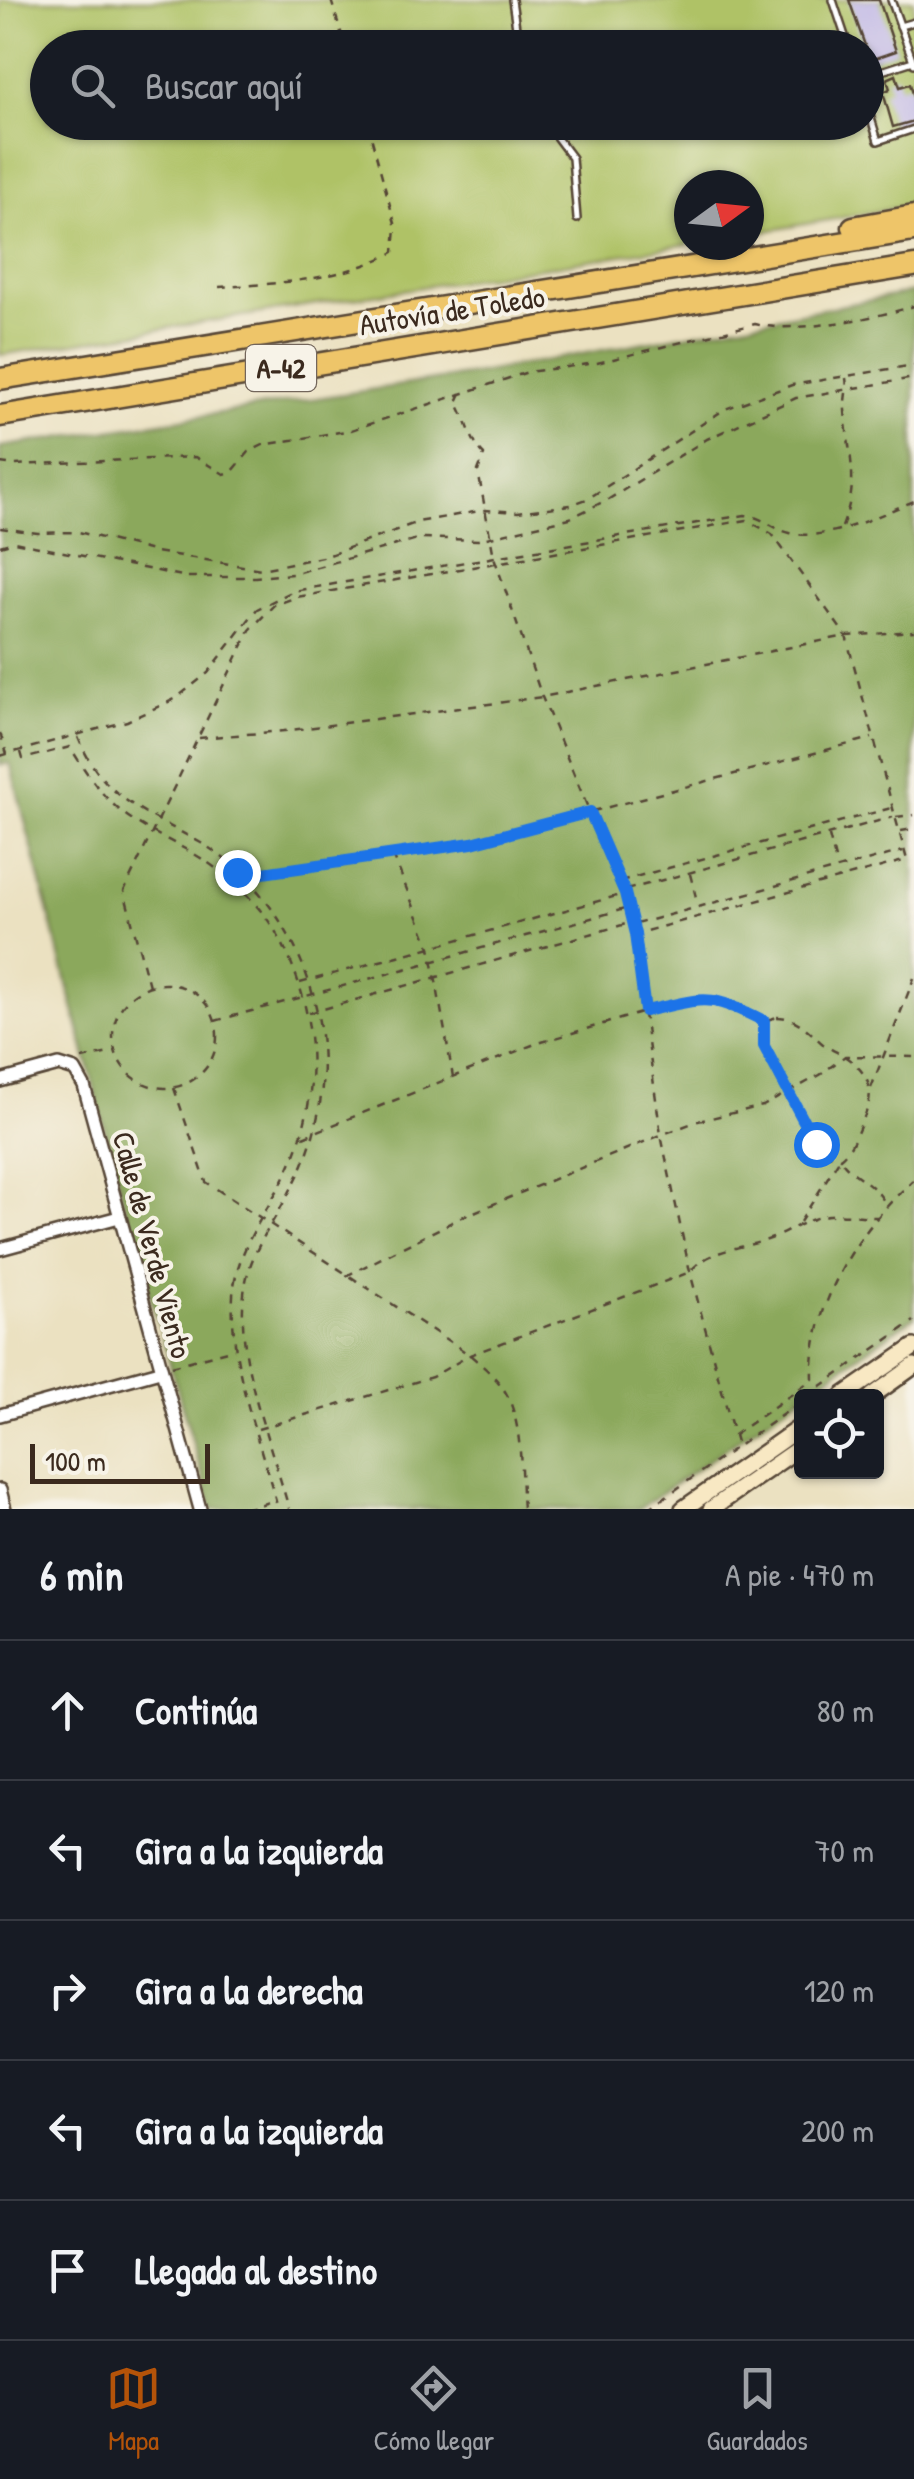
<!DOCTYPE html>
<html lang="es">
<meta charset="utf-8">
<style>
:root{--surface:#171b24;--page:#242831;--text:#f1f3f6;--muted:#9ea1a6;--line:#363941;--accent:#b45309}
body{margin:0;font-family:"Patrick Hand",sans-serif;background:var(--page);color:var(--text)}
.controls{position:absolute;right:30px;bottom:30px;display:grid;overflow:hidden;border-radius:10px;box-shadow:0 2px 8px #0004}
.controls button{width:90px;height:90px;display:grid;place-items:center;padding:0;border:0;border-bottom:2px solid var(--line);background:var(--surface);color:var(--text);font:50px sans-serif}
.compass{position:absolute;left:674px;top:170px;width:90px;height:90px;border-radius:50%;background:var(--surface);box-shadow:0 2px 8px #0004;rotate:75deg}
.scale{position:absolute;left:30px;bottom:25px;width:180px;box-sizing:border-box;padding-left:10px;border:5px solid #3b2a1e;border-top:0;font-size:28px;line-height:35px;white-space:nowrap;color:#3b2a1e;-webkit-text-stroke:8px #f7f3e8;paint-order:stroke}
.stop{position:absolute;width:30px;height:30px;margin:-22px;border:8px solid #1a73e8;border-radius:50%;background:#fff}
.stop.end{background:#1a73e8;border-color:#fff;box-shadow:0 2px 10px #0008}
.list{margin:0;padding:0;list-style:none}
h2{display:flex;justify-content:space-between;align-items:center;height:130px;margin:0;padding:0 40px;font-size:42px}
h2 small{font-size:32px;font-weight:400;color:var(--muted)}
.list li{display:grid;grid-template-columns:65px 1fr auto;gap:30px;align-items:center;box-sizing:border-box;height:140px;padding:0 40px;border-top:2px solid var(--line)}
.list b{display:block;font-size:38px;white-space:nowrap}
.list em{font-size:32px;font-style:normal;color:var(--muted)}
.icon{flex:none;width:55px;height:55px;fill:none;stroke:currentColor;stroke-width:2;stroke-linecap:round;stroke-linejoin:round}
.map{position:relative;flex:none;width:914px;height:1509px;overflow:hidden}
.search{position:absolute;background:var(--surface);box-shadow:0 2px 8px #0004;left:30px;right:30px;top:30px;height:110px;display:flex;align-items:center;gap:25px;box-sizing:border-box;padding:0 35px;border-radius:55px;color:var(--muted);font-size:38px}
.sheet{height:830px;background:var(--surface)}
nav{display:flex;justify-content:space-around;align-items:center;box-sizing:border-box;height:140px;border-top:2px solid var(--line);background:var(--surface);font-size:28px;color:var(--muted)}
nav a{display:grid;justify-items:center;gap:5px}
nav .on{color:var(--accent)}
.map>svg:first-child{display:block}
</style>
<div class="map">
<svg width="914" height="1509" viewBox="0 0 914 1509">
<rect width="100%" height="100%" fill="#f7f3e8"/>
<filter id="ink" filterUnits="userSpaceOnUse"><feTurbulence type="fractalNoise" baseFrequency=".01" numOctaves="2"/><feDisplacementMap in="SourceGraphic" scale="20" xChannelSelector="R" yChannelSelector="G"/><feConvolveMatrix kernelMatrix="1 2 1 2 8 2 1 2 1" color-interpolation-filters="sRGB"/></filter>
<filter id="wash" filterUnits="userSpaceOnUse"><feTurbulence type="fractalNoise" baseFrequency=".0048" numOctaves="4" result="noise"/><feDisplacementMap in="SourceGraphic" scale="40" xChannelSelector="R" yChannelSelector="G"/><feGaussianBlur stdDeviation="2.25" result="paint"/><feColorMatrix in="noise" values="0 0 0 0 0 0 0 0 0 0 0 0 0 0 0 0 0 1.4 0 .05"/><feComposite in="paint" operator="in"/></filter>
<g filter="url(#wash)">
<rect width="100%" height="100%" fill="#ebe1c1"/>
<!-- green -->
<path fill="#afc266" stroke="#757642" stroke-width="2.5" fill-rule="evenodd" d="M0,0H914V205L749,234V185H689V244L0,355ZM48,48H866V122H48Z"/>
<!-- forest -->
<path fill="#8ba85b" stroke="#63693c" stroke-width="2.5" d="M914,292V1317L639,1509H212L129,1223L10,763L0,765V447L480,373Z"/>
<g id="blocks">
<!-- building -->
<g fill="#c0b7e6">
<path d="M849,0H879L896,51L870,60Z"/>
<path d="M896,75L900,87L910,84L914,97V121L893,127L883,92L890,89L887,79Z"/>
</g>
</g>
</g>
<g filter="url(#ink)">
<use href="#blocks" fill-opacity="0" stroke="#554536" stroke-width="2.5"/>
<g fill="none" stroke-linecap="round" stroke-linejoin="round">
<defs>
<g id="lane">
<path d="M512,0L519,48"/>
<path d="M833,0L849,48"/>
<path d="M891,0L914,64"/>
<path d="M900,26L914,22"/>
<path d="M866,76L913,61"/>
<path d="M866,102L878,141L914,129"/>
<path d="M545,122L572,158L577,219"/>
</g>
<g id="street">
<path d="M0,1081L59,1065L75,1070L84,1086L200,1509"/>
<path d="M0,1249L119,1217"/>
<path d="M0,1415L160,1371"/>
<path d="M0,1490L5,1509"/>
</g>
<g id="secondary">
<path d="M843,1396L914,1347"/>
<path d="M872,1396L914,1366"/>
<path d="M683,1509L802,1426"/>
<path d="M711,1509L802,1446"/>
</g>
<g id="highway">
<path d="M853,227L914,216"/>
<path d="M0,379L914,231"/>
<path d="M0,416L914,266"/>
</g>
</defs>
<!-- lane casing -->
<use href="#lane" stroke="#554536" stroke-width="10"/>
<!-- street casing -->
<use href="#street" stroke="#554536" stroke-width="16"/>
<!-- secondary casing -->
<use href="#secondary" stroke="#554536" stroke-width="20"/>
<!-- highway casing -->
<use href="#highway" stroke="#554536" stroke-width="25"/>
<!-- path -->
<g stroke="#554536" stroke-width="2.5" stroke-dasharray="8 8" stroke-linecap="butt">
<path d="M331,0L346,48"/>
<path d="M219,287C276,284 343,280 394,252L396,227L367,122"/>
<path d="M461,393L457,402C468,420 469,440 484,455L478,471L494,557L542,697L629,907L661,1135L690,1272L737,1446"/>
<path d="M0,463L15,465L195,457L224,474L232,472L249,452L263,445L351,430L528,372L597,363L755,324C792,334 876,318 914,306"/>
<path d="M842,527C861,477 848,458 845,410C844,398 848,390 846,378"/>
<path d="M0,528L38,533L79,532L156,552L261,569L327,556L418,522L485,510L518,512L571,505L589,498L725,409L792,385L914,365"/>
<path d="M0,546L14,542L187,577H255L292,574L421,538L478,540L570,518L609,499L707,439L796,398L914,378"/>
<path d="M0,733L7,754"/>
<path d="M78,737C103,800 148,813 201,843C256,875 295,933 312,992C332,1059 324,1130 290,1191C272,1226 248,1253 244,1294C236,1362 271,1443 289,1509"/>
<path d="M199,738L284,731L542,697L846,636L914,631"/>
<path d="M21,752L23,759L70,747C84,769 97,790 116,807C137,826 163,837 187,850C226,871 263,905 283,945C322,1023 322,1115 277,1191C258,1224 236,1255 233,1295C229,1367 260,1440 278,1509"/>
<path d="M0,756L127,721L175,699L208,673L257,609L293,591L745,515C763,517 773,529 790,533C829,542 878,515 914,501"/>
<path d="M896,817L914,815"/>
<path d="M901,831L914,829"/>
<path d="M829,836L837,867"/>
<path d="M393,855L430,947L453,1077"/>
<path d="M690,874L698,905"/>
<path d="M231,878L471,843L872,738"/>
<path d="M620,881L891,808"/>
<path d="M626,890L893,817"/>
<path d="M636,924L903,851"/>
<path d="M300,983L624,894"/>
<circle cx="165" cy="1036" r="52"/>
<path d="M149,986L124,891L250,630L274,605L297,597L747,520L772,534L846,636L907,860L635,934"/>
<path d="M309,1013L633,922"/>
<path d="M777,1017C798,1017 808,1031 823,1044C830,1049 837,1052 844,1056C874,1076 875,1095 861,1124C855,1138 851,1149 840,1158L822,1153L764,1046V1021Z"/>
<path d="M215,1021L628,908"/>
<path d="M82,1059L113,1052"/>
<path d="M174,1088L206,1182L470,1355C484,1367 500,1380 508,1397C523,1429 520,1474 523,1509"/>
<path d="M871,1088L914,978"/>
<path d="M303,1137L535,1044L692,998H709L764,1021"/>
<path d="M800,1222L840,1158C850,1177 871,1178 885,1203"/>
<path d="M346,1276L462,1217L661,1135L698,1121L763,1106L820,1075L845,1056L914,1057"/>
<path d="M172,1366L234,1349"/>
<path d="M807,1396L914,1321"/>
<path d="M258,1429L432,1377L470,1355L690,1272C707,1249 745,1248 770,1239C791,1231 807,1218 829,1215C844,1213 862,1217 877,1217"/>
<path d="M734,1435L813,1379C810,1304 859,1228 914,1180"/>
<path d="M245,1509L276,1500"/>
<path d="M648,1509L802,1401"/>
</g>
<!-- lane -->
<use href="#lane" stroke="#fff" stroke-width="5"/>
<!-- street -->
<use href="#street" stroke="#fff" stroke-width="11"/>
<!-- secondary -->
<use href="#secondary" stroke="#f8e8c3" stroke-width="15"/>
<!-- highway -->
<use href="#highway" stroke="#eec569" stroke-width="20"/>
</g>
</g>
<g fill="none" stroke-linecap="round" stroke-linejoin="round" filter="url(#ink)">
<!-- route -->
<path stroke="#1a73e8" stroke-width="12" d="M237,872L242,876L472,843L590,812L625,893L635,934L645,1011C704,999 706,991 764,1021V1046L816,1144"/>
</g>
<g text-anchor="middle" stroke-width="8" stroke-linejoin="round" paint-order="stroke">
<!-- shield labels -->
<rect fill="#f7f3e8" stroke="#73665b" stroke-width="2.5" x="246" y="345" width="70" height="46" rx="8"/>
<g font-size="28" font-weight="bold" fill="#3b2a1e">
<text x="281" y="378">A-42</text>
</g>
<!-- street labels -->
<g font-size="30" fill="#3b2a1e" stroke="#f7f3e8">
<text transform="translate(452 311) rotate(-9)" y="10">Autovía de Toledo</text>
<text transform="translate(152 1245) rotate(75)" y="10">Calle de Verde Viento</text>
</g>
</g>
</svg>
<div class="controls">
<button><svg class="icon" aria-label="locate" viewBox="0 0 24 24"><circle cx="12" cy="12" r="6"/><path d="M12 2v4M12 18v4M2 12h4M18 12h4"/></svg></button>
</div>
<svg class="compass" viewBox="-18 -18 36 36"><path d="M0-13l5 13h-10z" fill="#e53935"/><path d="M0 13l5-13h-10z" fill="#9ea1a6"/></svg>
<div class="scale">100 m</div>
<div class="stop" style="left:816px;top:1144px"></div>
<div class="stop end" style="left:237px;top:872px"></div>
<div class="search"><svg class="icon" aria-label="search" viewBox="0 0 24 24"><circle cx="10" cy="10" r="6"/><path d="M15 15l6 6"/></svg>Buscar aquí</div>
</div>
<section class="sheet">
<h2>6 min<small>A pie · 470 m</small></h2>
<ul class="list">
<li><svg class="icon" aria-label="ahead" viewBox="0 0 24 24"><path d="M12 20V5M6 11l6-6 6 6"/></svg><div><b>Continúa</b></div><em>80 m</em></li>
<li><svg class="icon" aria-label="left" viewBox="0 0 24 24"><path d="M17 20v-9H6M10 6l-5 5 5 5"/></svg><div><b>Gira a la izquierda</b></div><em>70 m</em></li>
<li><svg class="icon" aria-label="right" viewBox="0 0 24 24"><path d="M7 20v-9h11M14 6l5 5-5 5"/></svg><div><b>Gira a la derecha</b></div><em>120 m</em></li>
<li><svg class="icon" aria-label="left" viewBox="0 0 24 24"><path d="M17 20v-9H6M10 6l-5 5 5 5"/></svg><div><b>Gira a la izquierda</b></div><em>200 m</em></li>
<li><svg class="icon" aria-label="arrive" viewBox="0 0 24 24"><path d="M6 21V4h12l-3 4 3 4H6"/></svg><div><b>Llegada al destino</b></div></li>
</ul>
</section>
<nav>
<a class="on"><svg class="icon" aria-label="map" viewBox="0 0 24 24"><path d="M3 6l6-2 6 2 6-2v14l-6 2-6-2-6 2zM9 4v14M15 6v14"/></svg>Mapa</a>
<a><svg class="icon" aria-label="directions" viewBox="0 0 24 24"><path d="M12 3l9 9-9 9-9-9zM9 14v-3h6M13 9l2 2-2 2"/></svg>Cómo llegar</a>
<a><svg class="icon" aria-label="saved" viewBox="0 0 24 24"><path d="M7 4h10v16l-5-4-5 4z"/></svg>Guardados</a>
</nav>
